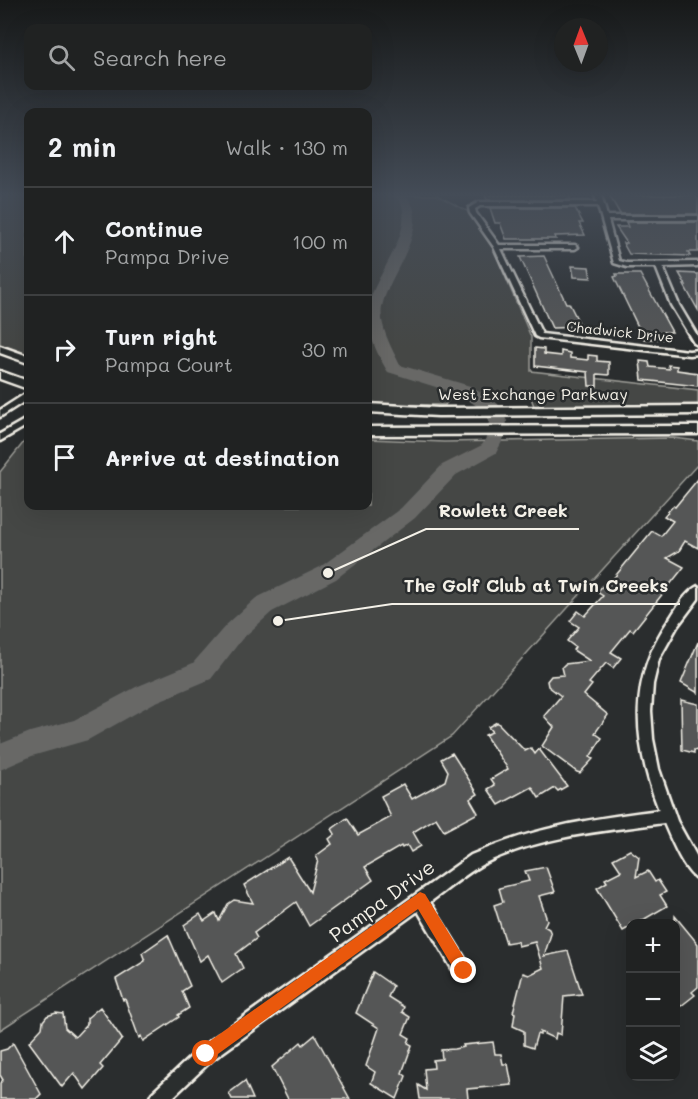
<!DOCTYPE html>
<meta charset="utf-8">
<style>
:root{--surface:#202222;--page:#2d2f2f;--text:#f1f3f6;--muted:#a2a4a5;--line:#3d3f40}
body{margin:0;font-family:Mali,sans-serif;background:var(--page);color:var(--text)}
.controls{position:absolute;right:18px;bottom:18px;display:grid;overflow:hidden;border-radius:12px;box-shadow:0 6px 24px #0002}
.controls button{width:54px;height:54px;display:grid;place-items:center;padding:0;border:0;border-bottom:2px solid var(--line);background:var(--surface);color:var(--text);font:30px sans-serif}
.compass{position:absolute;left:554px;top:18px;width:54px;height:54px;border-radius:50%;background:var(--surface);box-shadow:0 6px 24px #0002;rotate:359deg}
.stop{position:absolute;width:18px;height:18px;margin:-14px;border:4px solid #ea580c;border-radius:50%;background:#fff}
.stop.end{background:#ea580c;border-color:#fff;box-shadow:0 2px 6px #0008}
.list{margin:0;padding:0;list-style:none}
h2{display:flex;justify-content:space-between;align-items:center;height:78px;margin:0;padding:0 24px;font-size:26px}
h2 small{font-size:20px;font-weight:400;color:var(--muted)}
.list li{display:grid;grid-template-columns:39px 1fr auto;gap:18px;align-items:center;box-sizing:border-box;height:108px;padding:0 24px;border-top:2px solid var(--line)}
.list b{display:block;font-size:22px;white-space:nowrap}
.list p{margin:0;font-size:20px;white-space:nowrap;color:var(--muted)}
.list em{font-size:20px;font-style:normal;color:var(--muted)}
.icon{flex:none;width:33px;height:33px;fill:none;stroke:currentColor;stroke-width:2;stroke-linecap:round;stroke-linejoin:round}
.map{position:relative;flex:none;width:698px;height:1099px;overflow:hidden}
.search{position:absolute;background:var(--surface);box-shadow:0 6px 24px #0002;left:24px;top:24px;width:348px;height:66px;display:flex;align-items:center;gap:15px;box-sizing:border-box;padding:0 21px;border-radius:12px;color:var(--muted);font-size:22px}
.panel{position:absolute;background:var(--surface);box-shadow:0 6px 24px #0002;left:24px;top:108px;width:348px;height:402px;border-radius:12px}
.map>svg:first-child{display:block}
</style>
<div class="map">
<svg width="698" height="1099" viewBox="0 0 698 1099">
<rect width="100%" height="100%" fill="#2a2d2e"/>
<filter id="ink" filterUnits="userSpaceOnUse"><feTurbulence type="fractalNoise" baseFrequency=".0167" numOctaves="2"/><feDisplacementMap in="SourceGraphic" scale="12" xChannelSelector="R" yChannelSelector="G"/><feConvolveMatrix kernelMatrix="1 2 1 2 8 2 1 2 1" color-interpolation-filters="sRGB"/></filter>
<g filter="url(#ink)">
<!-- green -->
<g fill="#444645" stroke="#9c9c96" stroke-width="1.5">
<path d="M0,195H28V354L0,344Z"/>
<path d="M368,195H437L467,211L493,248L531,337V371L698,390V405L534,406L531,398L449,399L445,405L368,404Z"/>
<path d="M28,437V506H368V439L444,442L673,438L698,441V464L452,736L0,1030V472Z"/>
</g>
<g fill="none" stroke-linecap="round" stroke-linejoin="round">
<!-- river -->
<path fill="#676866" fill-rule="evenodd" d="M394,195H406C434,226 388,274 382,307C379,326 392,349 400,365L470,386L498,404L507,421L505,436L496,453L456,475L415,518L336,579L272,612L242,639L211,679L154,703L88,740L32,756L0,770V744L30,732L74,720L136,687L193,663L226,625L256,598L320,567L401,508L442,465L482,445L487,436L489,421L485,411L458,394L388,372C377,355 364,326 368,306C374,277 411,237 402,206C401,202 397,199 394,195Z"/>
</g>
<!-- building -->
<g fill="#555756" stroke="#f4f1e8" stroke-width="1.5">
<path d="M485,195H568L571,200H487Z"/>
<path d="M609,195H695L698,199V214H620Z"/>
<path d="M490,208H575L583,223H579L585,235L555,236L556,239H506L500,223H495Z"/>
<path d="M626,222H698V252H688L690,256L629,254L623,243H627L616,227H628Z"/>
<path d="M544,256L566,303H569L581,327L552,328L520,257Z"/>
<path d="M572,266L589,267L591,278L574,277Z"/>
<path d="M679,273L698,274V310L684,285H686Z"/>
<path d="M616,274H640L672,332H663L666,339H644L614,277L617,276Z"/>
<path d="M535,348L544,349V354L561,356V351L570,353V358L588,360V355L597,356V361L609,362V375L597,374V386H589L588,372L535,366Z"/>
<path d="M640,361L649,362L650,367L669,369L668,365L677,366V370L698,373V386L642,380Z"/>
<path d="M698,479V548L685,541L679,551L667,558L684,567L633,631L630,629L611,652L621,658L613,668L606,663L589,683L592,685L584,695L608,715L595,733L602,738L590,757L593,759L580,773L577,772L542,746L554,727L544,716L561,696L548,686L547,681L551,676L564,675L562,667L565,664L590,661L573,650L575,647L567,641L579,627L570,621L578,611L585,616L603,596L597,592L605,583L608,585L652,531L661,536L673,521L664,516L673,506L675,507Z"/>
<path d="M698,642V693L681,683Z"/>
<path d="M681,700L698,704V751L694,750V753L682,750Z"/>
<path d="M497,722L525,751L531,748L535,754L539,749L567,786L558,791L555,788L539,798L532,787L499,805L488,789L495,785L491,779L508,769L485,735L492,732L488,727Z"/>
<path d="M452,753L478,794L470,799L478,813L444,831L436,818L413,832L421,846L411,852L407,845L402,848L401,846L365,867L373,880L309,926L296,902L254,933L257,938L236,954L243,968L222,983L208,955L200,961L184,925L200,914L204,921L216,913L219,921L228,904L234,900L253,903L244,885L288,857L310,892L318,860L316,856L332,844L329,839L335,834L332,829L347,818L358,835L391,817L381,796L403,784L412,799L445,781L448,771L441,759Z"/>
<path d="M630,850L639,857L636,877L648,871L655,882L658,880L666,892L660,895L667,906L636,924H630V927L623,931L597,888L607,882L605,879L621,871L613,859Z"/>
<path d="M546,867L555,892L539,896L547,920L544,926L549,929L551,934L544,956L568,951L582,994L564,996L561,1035L556,1033L555,1039L540,1032V1035L537,1034L533,1048L524,1045V1031L513,1026L515,1013L513,1012L523,973L529,975L543,968L535,942L518,946L517,941L506,943L494,905L503,902L499,888L529,881L525,871Z"/>
<path d="M675,916L698,944V987L692,992L695,995L681,1006L675,999Z"/>
<path d="M168,935L190,986L182,991L189,1008L178,1015L179,1017L143,1041L141,1036L139,1038L125,999L123,1000L116,979L145,961L142,953Z"/>
<path d="M373,972L393,986L388,997L404,1007L402,1012L410,1017L403,1034L410,1038L408,1043L412,1045L402,1073L406,1076L397,1099L371,1083L375,1072L366,1066L379,1028L356,1013Z"/>
<path d="M100,1007L122,1039L100,1065L103,1068L85,1089L74,1073L62,1087L29,1042L42,1028L43,1021L47,1016L56,1013L63,1014L65,1028L75,1037L87,1024V1018Z"/>
<path d="M315,1035L350,1099H288L272,1067L301,1042L303,1045Z"/>
<path d="M493,1042L495,1054H501L503,1064H508L512,1085L467,1089L468,1099H420L418,1085L426,1090L424,1069L434,1068L433,1060L442,1059L441,1050L454,1049L464,1047L463,1045Z"/>
<path d="M13,1043L41,1094L36,1099H0V1083L3,1080L0,1075V1051L7,1049Z"/>
<path d="M245,1081L253,1099H232L229,1093Z"/>
</g>
<g fill="none" stroke-linecap="round" stroke-linejoin="round">
<defs>
<g id="minor">
<path d="M595,195H601L607,216H698V220H608L619,261L627,263L698,262V266L663,267L679,305L698,337V345L694,343L671,305L656,267H627L614,263L598,206H480L475,209L476,213L499,245H575L578,247L575,249H501L542,334L689,351L698,350V354L689,355L539,338L535,336L494,247L470,213L469,208L479,202H597Z"/>
<path d="M28,392V399L0,417V410Z"/>
<path d="M28,418V425L0,441V434Z"/>
<path d="M698,586V599L677,627L659,659L653,684L651,711L653,739L659,769L677,821L698,859V879C685,874 670,837 664,823C604,831 539,836 483,864C465,874 447,890 430,902L469,965L471,971L469,977L463,979L457,977L418,911L212,1060L171,1099H149L152,1093L200,1048L471,855C535,827 590,819 659,810C633,743 627,678 671,617C677,607 687,591 698,586Z"/>
</g>
<g id="secondary">
<path d="M0,346L28,356V363L0,353Z"/>
<path d="M0,371L28,381V389L0,379Z"/>
<path d="M368,404L438,408L698,406V414L438,416L368,412Z"/>
<path d="M698,426V434L368,435V427Z"/>
</g>
</defs>
<!-- minor casing -->
<use href="#minor" stroke="#f4f1e8" stroke-width="5"/>
<!-- secondary casing -->
<use href="#secondary" stroke="#f4f1e8" stroke-width="5"/>
<!-- minor -->
<use href="#minor" fill="#2a2d2e" fill-rule="evenodd"/>
<!-- secondary -->
<use href="#secondary" fill="#2a2d2e" fill-rule="evenodd"/>
</g>
</g>
<!-- sky -->
<linearGradient id="sky" x2="0" y2="1"><stop stop-color="#171919"/><stop offset="0.56" stop-color="#444c57"/><stop offset="1" stop-color="#444c57" stop-opacity="0"/></linearGradient>
<rect width="698" height="348" fill="url(#sky)"/>
<!-- route -->
<path fill="#ea580c" d="M420,892L425,894L469,966L471,971L469,976L464,978L458,976L418,909L211,1059L206,1062L200,1059L198,1054L200,1048Z"/>
<g text-anchor="middle" stroke-width="5" stroke-linejoin="round" paint-order="stroke">
<!-- far-street labels -->
<g font-size="14" fill="#f4f1e8" stroke="#2a2d2e">
<text transform="translate(620 332) rotate(6)" y="5">Chadwick Drive</text>
</g>
<!-- street labels -->
<g font-size="16" fill="#f4f1e8" stroke="#2a2d2e">
<text x="533" y="400">West Exchange Parkway</text>
</g>
<!-- near-street labels -->
<g font-size="20" fill="#f4f1e8" stroke="#2a2d2e">
<text transform="translate(382 901) rotate(-36)" y="7">Pampa Drive</text>
</g>
</g>
<!-- callouts -->
<path fill="none" stroke="#f4f1e8" stroke-width="2" d="M328 573L426 529H579M278 621L392 604H680"/>
<g fill="#f4f1e8" stroke="#2a2d2e" stroke-width="2">
<circle cx="328" cy="573" r="6"/>
<circle cx="278" cy="621" r="6"/>
</g>
<g font-size="18" text-anchor="middle" font-weight="bold" fill="#f4f1e8" stroke="#2a2d2e" stroke-width="5" stroke-linejoin="round" paint-order="stroke">
<text x="503" y="517">Rowlett Creek</text>
<text x="536" y="592">The Golf Club at Twin Creeks</text>
</g>
</svg>
<div class="controls">
<button>+</button>
<button>−</button>
<button><svg class="icon" aria-label="layers" viewBox="0 0 24 24"><path d="M12 4l9 5-9 5-9-5zM3 14l9 5 9-5"/></svg></button>
</div>
<svg class="compass" viewBox="-18 -18 36 36"><path d="M0-13l5 13h-10z" fill="#e53935"/><path d="M0 13l5-13h-10z" fill="#a2a4a5"/></svg>
<div class="stop" style="left:206px;top:1054px"></div>
<div class="stop end" style="left:464px;top:971px"></div>
<div class="search"><svg class="icon" aria-label="search" viewBox="0 0 24 24"><circle cx="10" cy="10" r="6"/><path d="M15 15l6 6"/></svg>Search here</div>
<section class="panel">
<h2>2 min<small>Walk · 130 m</small></h2>
<ul class="list">
<li><svg class="icon" aria-label="ahead" viewBox="0 0 24 24"><path d="M12 20V5M6 11l6-6 6 6"/></svg><div><b>Continue</b><p>Pampa Drive</p></div><em>100 m</em></li>
<li><svg class="icon" aria-label="right" viewBox="0 0 24 24"><path d="M7 20v-9h11M14 6l5 5-5 5"/></svg><div><b>Turn right</b><p>Pampa Court</p></div><em>30 m</em></li>
<li><svg class="icon" aria-label="arrive" viewBox="0 0 24 24"><path d="M6 21V4h12l-3 4 3 4H6"/></svg><div><b>Arrive at destination</b></div></li>
</ul>
</section>
</div>
